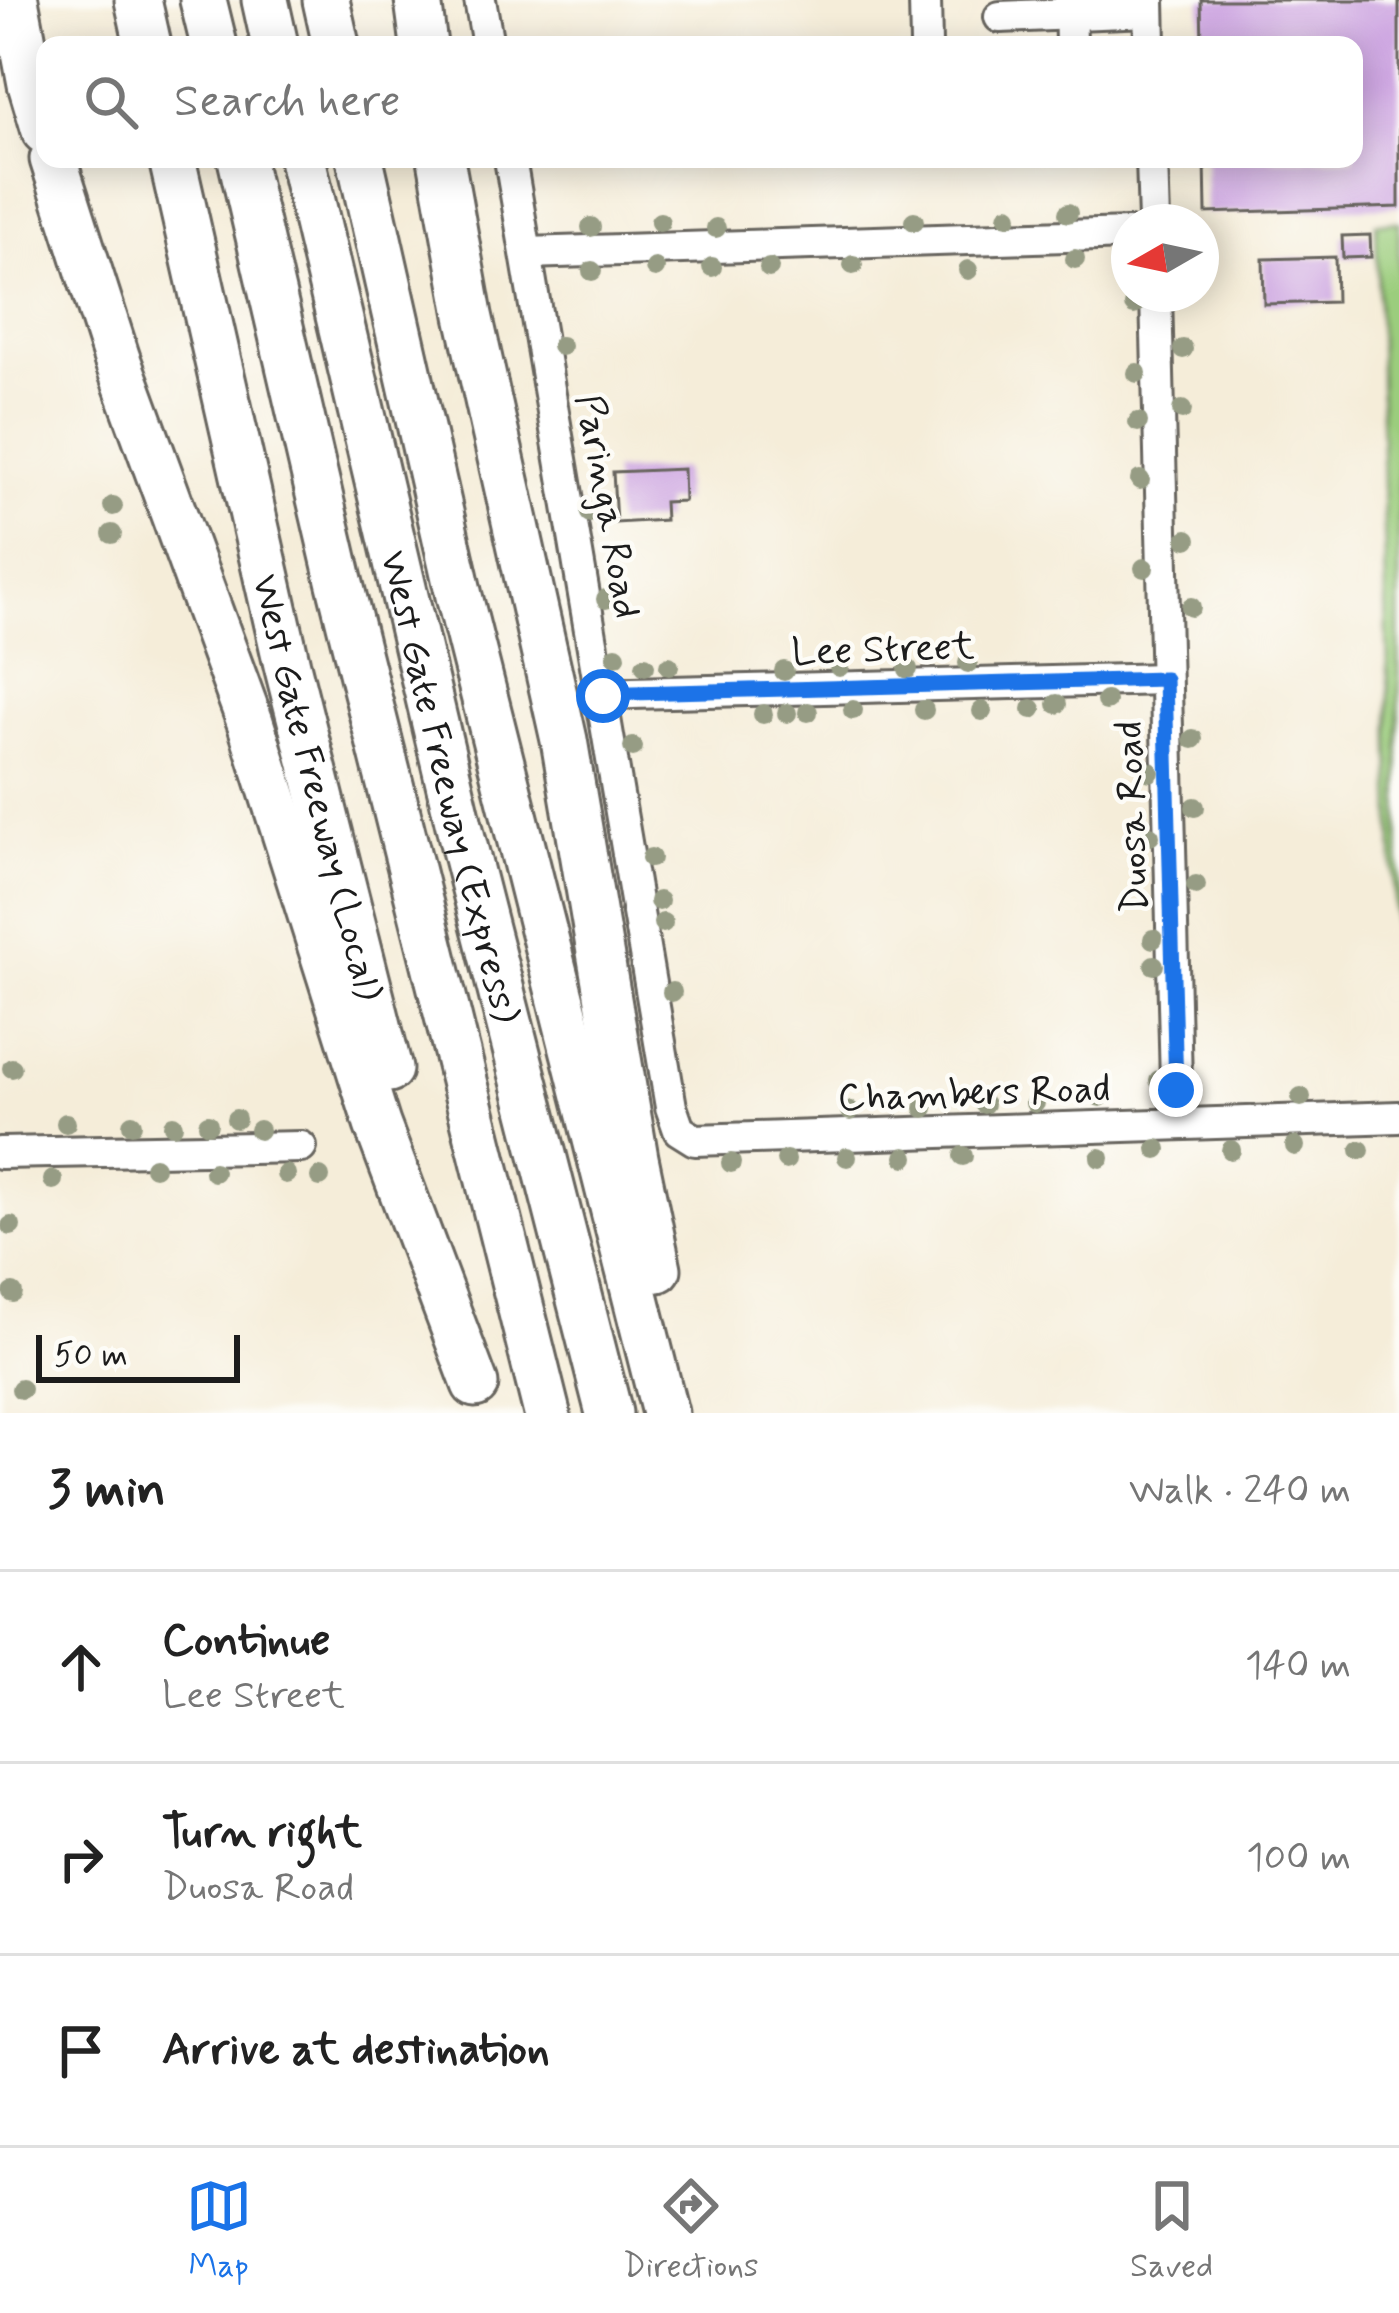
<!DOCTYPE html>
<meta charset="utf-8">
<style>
:root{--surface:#fff;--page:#f2f2f2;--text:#222;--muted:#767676;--line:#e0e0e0;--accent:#1a73e8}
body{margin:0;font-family:Mynerve,sans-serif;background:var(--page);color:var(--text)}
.compass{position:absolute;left:1111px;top:204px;width:108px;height:108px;border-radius:50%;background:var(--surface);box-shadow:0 6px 30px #0003;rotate:261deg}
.scale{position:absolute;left:36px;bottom:30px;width:204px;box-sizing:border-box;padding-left:12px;border:6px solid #1c1c1c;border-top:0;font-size:33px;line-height:42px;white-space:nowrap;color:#1c1c1c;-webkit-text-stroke:9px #fdfcf7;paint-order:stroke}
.stop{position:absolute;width:36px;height:36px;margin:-27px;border:9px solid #1a73e8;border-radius:50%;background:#fff}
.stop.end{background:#1a73e8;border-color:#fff;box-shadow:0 3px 12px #0008}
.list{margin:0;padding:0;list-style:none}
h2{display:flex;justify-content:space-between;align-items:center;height:156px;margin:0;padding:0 48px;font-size:51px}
h2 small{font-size:39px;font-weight:400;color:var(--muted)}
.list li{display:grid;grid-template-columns:78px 1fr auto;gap:36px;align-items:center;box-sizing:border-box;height:192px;padding:0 48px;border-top:3px solid var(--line)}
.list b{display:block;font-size:45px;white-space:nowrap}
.list p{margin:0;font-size:39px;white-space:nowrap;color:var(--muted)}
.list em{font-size:39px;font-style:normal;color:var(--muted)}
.icon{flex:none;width:66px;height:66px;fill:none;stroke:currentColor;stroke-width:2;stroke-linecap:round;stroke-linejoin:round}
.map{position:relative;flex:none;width:1399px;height:1413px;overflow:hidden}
.search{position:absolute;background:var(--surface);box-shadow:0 6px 30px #0003;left:36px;right:36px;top:36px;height:132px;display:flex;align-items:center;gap:30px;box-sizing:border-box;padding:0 42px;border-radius:24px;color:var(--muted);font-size:45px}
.sheet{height:732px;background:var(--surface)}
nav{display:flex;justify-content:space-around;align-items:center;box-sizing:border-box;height:168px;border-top:3px solid var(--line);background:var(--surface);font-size:33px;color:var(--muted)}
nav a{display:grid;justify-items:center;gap:6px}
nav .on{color:var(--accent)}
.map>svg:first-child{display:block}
</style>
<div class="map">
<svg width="1399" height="1413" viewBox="0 0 1399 1413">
<rect width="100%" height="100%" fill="#fdfcf7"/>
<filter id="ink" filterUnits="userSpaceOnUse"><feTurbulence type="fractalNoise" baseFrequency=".00833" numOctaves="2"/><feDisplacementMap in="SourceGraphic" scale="24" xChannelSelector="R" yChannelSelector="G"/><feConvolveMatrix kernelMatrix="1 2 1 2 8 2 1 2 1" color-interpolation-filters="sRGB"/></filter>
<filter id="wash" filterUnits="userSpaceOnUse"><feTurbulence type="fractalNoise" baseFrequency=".004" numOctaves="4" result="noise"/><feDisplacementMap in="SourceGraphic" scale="48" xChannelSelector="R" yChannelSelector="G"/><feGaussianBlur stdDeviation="2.7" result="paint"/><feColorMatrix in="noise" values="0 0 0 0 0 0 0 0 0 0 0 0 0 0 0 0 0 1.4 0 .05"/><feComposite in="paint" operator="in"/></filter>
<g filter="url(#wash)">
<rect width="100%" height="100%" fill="#f5edd9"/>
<!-- green -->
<path fill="#9bcd7d" stroke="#5c744c" stroke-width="3" d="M1399,222V1083L1376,223Z"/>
<g id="blocks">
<!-- building -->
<g fill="#cda6e1">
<path d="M1201,0H1399V207L1206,213L1205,159H1354V45H1202Z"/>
<path d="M1370,235L1371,257L1343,258L1342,236Z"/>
<path d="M1335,257L1336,302L1264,304L1263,259Z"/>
<path d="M683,469L684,501L664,502L665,520L616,523L613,472Z"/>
</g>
</g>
</g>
<g filter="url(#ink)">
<use href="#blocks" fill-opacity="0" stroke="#68655e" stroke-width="3"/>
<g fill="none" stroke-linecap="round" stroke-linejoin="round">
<defs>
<g id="minor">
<path d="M480,0L488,45"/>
<path d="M925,0L926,45"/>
<path d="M1070,0L1071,45"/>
<path d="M1149,0L1150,45"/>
<path d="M1000,17L1149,11"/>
<path d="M510,159L671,1107L679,1130L695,1140L1399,1117"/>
<path d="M1152,159L1154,222"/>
<path d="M527,253L1129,234"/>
<path d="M1156,294L1177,1122"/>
<path d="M603,696L632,693L1165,679"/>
<path d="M0,1153L301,1147"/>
</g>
<g id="highway">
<path d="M15,0L31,84L45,131"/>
<path d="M138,0L148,45"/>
<path d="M203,0L214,45"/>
<path d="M265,0L275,45"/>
<path d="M326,0L336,45"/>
<path d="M418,0L424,45"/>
<path d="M53,159L117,359L250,722L377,1124L475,1384"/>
<path id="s1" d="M172,159L287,665L389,1069"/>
<path d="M241,159L339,580L547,1413"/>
<path id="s2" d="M302,159L462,838L609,1413"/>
<path d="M360,159L459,596L665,1413"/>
<path d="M441,159L469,315L564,740L635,1158L658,1269"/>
</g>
</defs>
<!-- minor casing -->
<use href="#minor" stroke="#68655e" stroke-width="36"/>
<!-- highway casing -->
<use href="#highway" stroke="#68655e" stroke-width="51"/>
<!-- minor -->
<use href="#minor" stroke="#fff" stroke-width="30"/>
<!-- highway -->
<use href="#highway" stroke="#fff" stroke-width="45"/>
</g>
<!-- trees -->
<g fill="#969c84">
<circle cx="1068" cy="213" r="10"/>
<circle cx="1008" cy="216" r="10"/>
<circle cx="914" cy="221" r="10"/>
<circle cx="660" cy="222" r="10"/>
<circle cx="591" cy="227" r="10"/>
<circle cx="716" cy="228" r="10"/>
<circle cx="1075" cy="259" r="10"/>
<circle cx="853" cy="265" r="10"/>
<circle cx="712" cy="267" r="10"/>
<circle cx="655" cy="268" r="10"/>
<circle cx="769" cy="268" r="10"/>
<circle cx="968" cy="270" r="10"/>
<circle cx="592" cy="271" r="10"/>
<circle cx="1134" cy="305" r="10"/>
<circle cx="561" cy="346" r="10"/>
<circle cx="1183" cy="349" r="10"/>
<circle cx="1137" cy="373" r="10"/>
<circle cx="1182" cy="410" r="10"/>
<circle cx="1138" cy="422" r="10"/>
<circle cx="1140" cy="480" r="10"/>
<circle cx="113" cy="506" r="10"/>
<circle cx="590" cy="513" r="10"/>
<circle cx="112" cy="534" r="10"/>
<circle cx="1187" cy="539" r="10"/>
<circle cx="1144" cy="568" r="10"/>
<circle cx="606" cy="599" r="10"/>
<circle cx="1191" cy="607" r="10"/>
<circle cx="616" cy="656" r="10"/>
<circle cx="968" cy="663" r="10"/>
<circle cx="645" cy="666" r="10"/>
<circle cx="669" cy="666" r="10"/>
<circle cx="839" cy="667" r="10"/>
<circle cx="908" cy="669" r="10"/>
<circle cx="784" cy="671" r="10"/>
<circle cx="1106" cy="701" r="10"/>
<circle cx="1057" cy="704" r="10"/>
<circle cx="1032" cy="709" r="10"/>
<circle cx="853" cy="710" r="10"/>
<circle cx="924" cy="710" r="10"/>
<circle cx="982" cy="711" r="10"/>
<circle cx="808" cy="712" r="10"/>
<circle cx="787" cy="713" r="10"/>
<circle cx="763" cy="714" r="10"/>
<circle cx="1193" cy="739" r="10"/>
<circle cx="633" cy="747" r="10"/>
<circle cx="1150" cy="772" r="10"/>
<circle cx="1195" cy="807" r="10"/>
<circle cx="1150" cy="836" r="10"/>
<circle cx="651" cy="858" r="10"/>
<circle cx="1196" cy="885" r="10"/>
<circle cx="659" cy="901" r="10"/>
<circle cx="663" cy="923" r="10"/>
<circle cx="1153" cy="939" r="10"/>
<circle cx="1154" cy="965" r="10"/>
<circle cx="672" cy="992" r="10"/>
<circle cx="12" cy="1068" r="10"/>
<circle cx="1159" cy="1080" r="10"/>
<circle cx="1100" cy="1097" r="10"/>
<circle cx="1301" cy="1097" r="10"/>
<circle cx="1035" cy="1103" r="10"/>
<circle cx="984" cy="1104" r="10"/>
<circle cx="924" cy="1108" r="10"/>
<circle cx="850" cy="1111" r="10"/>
<circle cx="236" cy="1119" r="10"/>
<circle cx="66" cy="1123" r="10"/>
<circle cx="132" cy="1124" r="10"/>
<circle cx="208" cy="1124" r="10"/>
<circle cx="173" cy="1125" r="10"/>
<circle cx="259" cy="1130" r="10"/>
<circle cx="1295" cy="1146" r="10"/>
<circle cx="1157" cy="1149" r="10"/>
<circle cx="1231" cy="1150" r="10"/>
<circle cx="1360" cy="1150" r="10"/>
<circle cx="963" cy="1156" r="10"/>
<circle cx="847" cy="1157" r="10"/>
<circle cx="905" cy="1157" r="10"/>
<circle cx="1100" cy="1158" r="10"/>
<circle cx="786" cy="1160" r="10"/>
<circle cx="731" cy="1163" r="10"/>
<circle cx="154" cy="1167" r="10"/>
<circle cx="214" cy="1172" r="10"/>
<circle cx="286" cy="1174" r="10"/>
<circle cx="320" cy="1177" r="10"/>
<circle cx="53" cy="1180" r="10"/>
<circle cx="11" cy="1226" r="10"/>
<circle cx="13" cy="1293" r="10"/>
<circle cx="21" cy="1389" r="10"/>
</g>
</g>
<g fill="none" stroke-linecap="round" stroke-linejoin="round" filter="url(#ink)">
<!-- route -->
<path stroke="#1a73e8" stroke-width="15" d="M603,696L632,693L1165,679L1176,1090"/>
</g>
<g text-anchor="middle" stroke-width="9" stroke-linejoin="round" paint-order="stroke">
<!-- street labels -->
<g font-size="39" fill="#1c1c1c" stroke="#fdfcf7">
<text transform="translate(610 506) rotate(80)" y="14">Paringa Road</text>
<text transform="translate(883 647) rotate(-2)" y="14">Lee Street</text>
<text dy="14" stroke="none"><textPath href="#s2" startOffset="645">West Gate Freeway (Express)</textPath></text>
<text dy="14" stroke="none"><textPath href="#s1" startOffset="645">West Gate Freeway (Local)</textPath></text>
<text transform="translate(1130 817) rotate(-92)" y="14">Duosa Road</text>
<text transform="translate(974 1091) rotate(-2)" y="14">Chambers Road</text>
</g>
</g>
</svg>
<svg class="compass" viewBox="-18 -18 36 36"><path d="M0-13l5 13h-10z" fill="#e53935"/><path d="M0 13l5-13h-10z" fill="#767676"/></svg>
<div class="scale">50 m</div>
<div class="stop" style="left:603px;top:696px"></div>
<div class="stop end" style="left:1176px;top:1090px"></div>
<div class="search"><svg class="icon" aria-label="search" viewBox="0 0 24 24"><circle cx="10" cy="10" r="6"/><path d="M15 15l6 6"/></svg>Search here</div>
</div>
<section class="sheet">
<h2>3 min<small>Walk · 240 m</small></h2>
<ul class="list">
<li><svg class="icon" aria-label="ahead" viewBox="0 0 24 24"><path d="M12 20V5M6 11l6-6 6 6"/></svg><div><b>Continue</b><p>Lee Street</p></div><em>140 m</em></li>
<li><svg class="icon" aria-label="right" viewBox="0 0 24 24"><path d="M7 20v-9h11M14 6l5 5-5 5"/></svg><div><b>Turn right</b><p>Duosa Road</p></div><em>100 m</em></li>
<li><svg class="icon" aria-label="arrive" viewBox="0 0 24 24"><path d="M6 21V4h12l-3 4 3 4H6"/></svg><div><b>Arrive at destination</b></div></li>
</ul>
</section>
<nav>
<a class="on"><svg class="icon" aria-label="map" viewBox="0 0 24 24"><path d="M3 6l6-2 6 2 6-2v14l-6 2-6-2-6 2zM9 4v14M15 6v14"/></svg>Map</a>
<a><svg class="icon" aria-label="directions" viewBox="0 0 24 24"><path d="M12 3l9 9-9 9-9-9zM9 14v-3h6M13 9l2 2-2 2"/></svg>Directions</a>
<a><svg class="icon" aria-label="saved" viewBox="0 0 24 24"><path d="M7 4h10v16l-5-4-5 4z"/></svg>Saved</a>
</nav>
